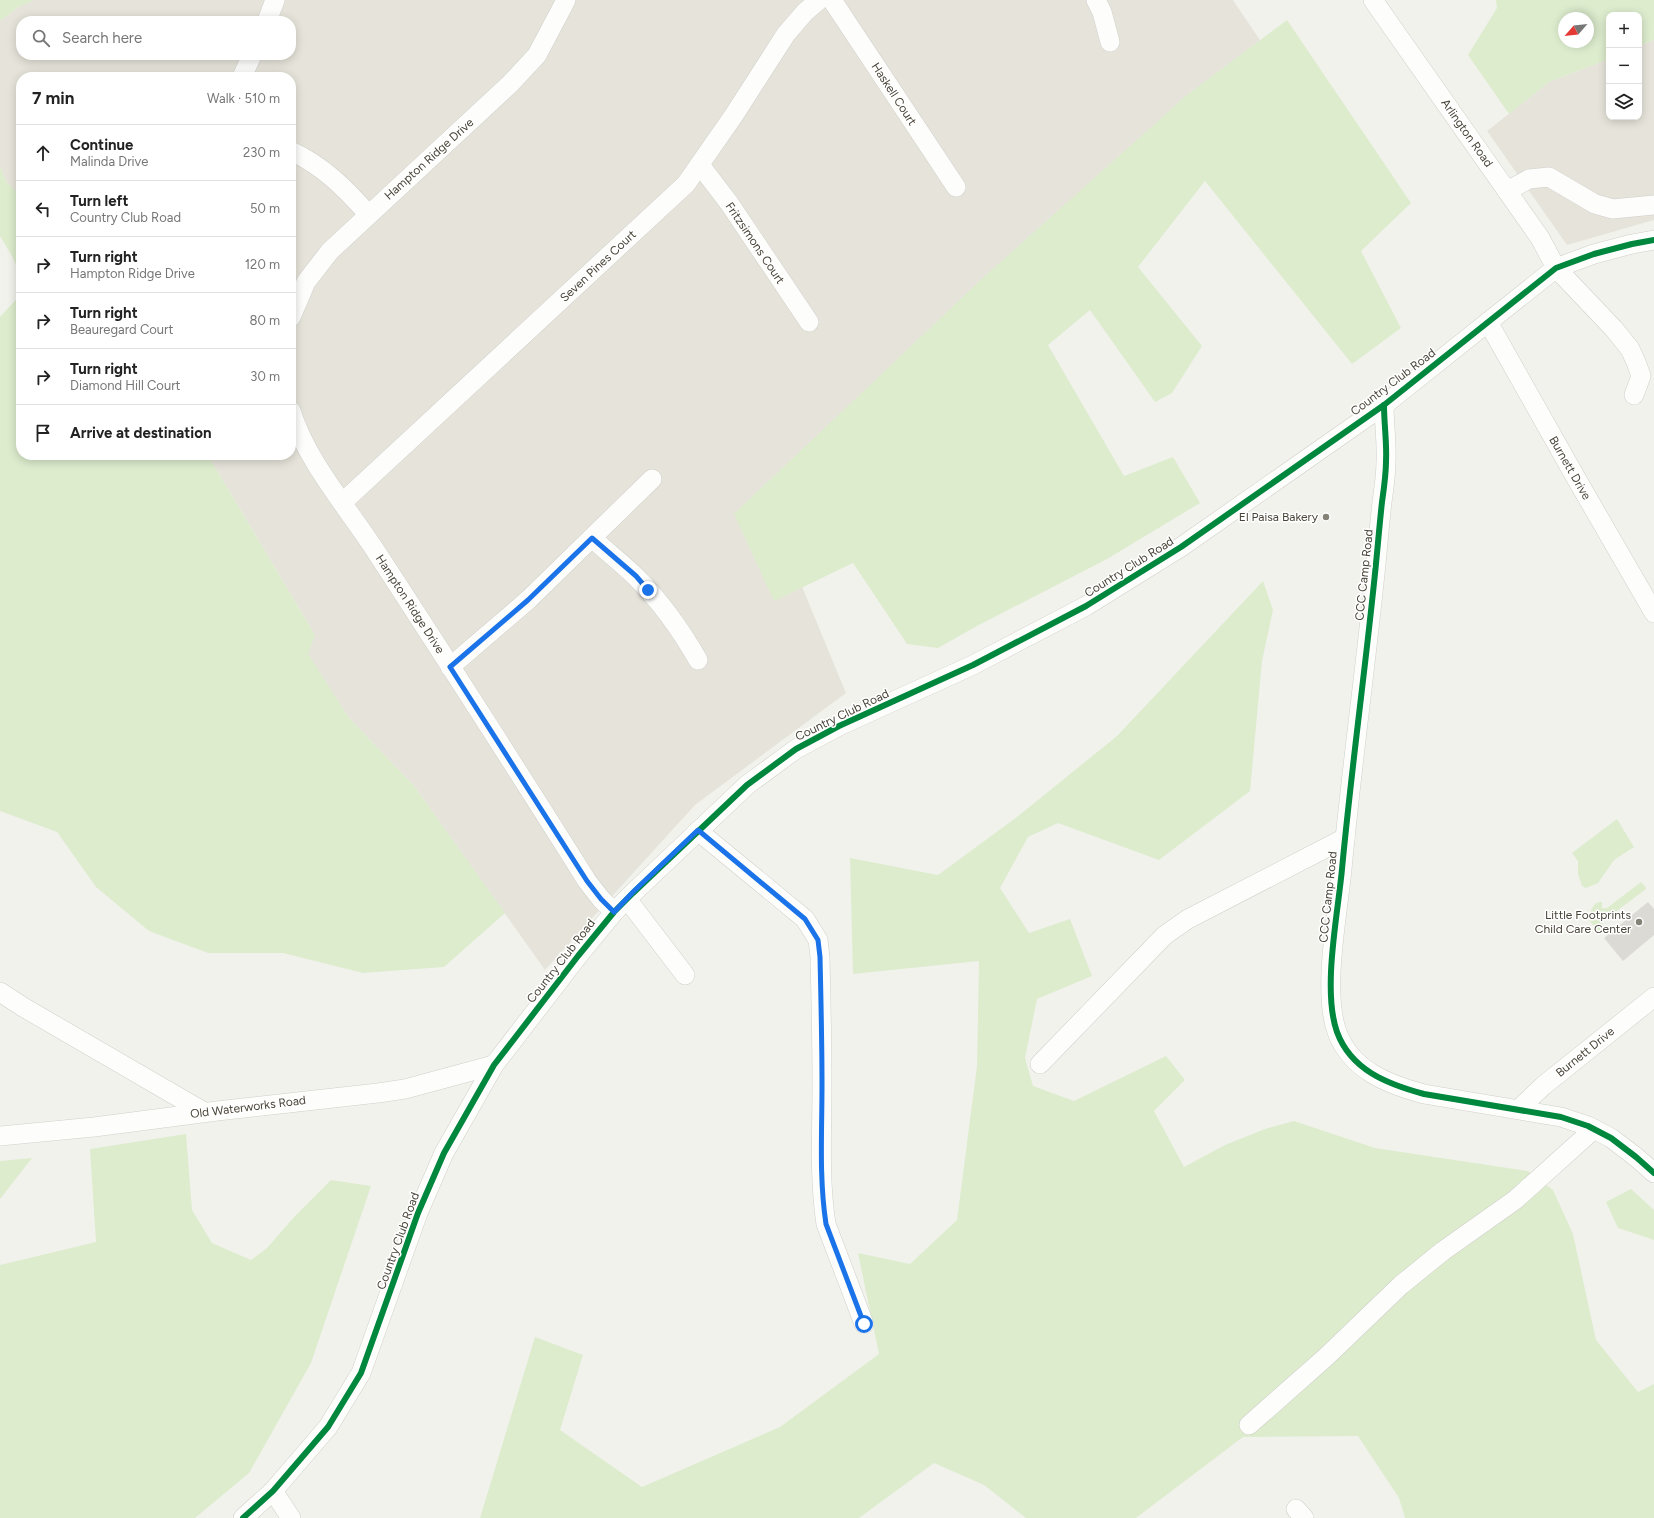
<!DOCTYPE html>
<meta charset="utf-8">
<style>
:root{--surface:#fff;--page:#f2f2f2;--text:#222;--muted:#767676;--line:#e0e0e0}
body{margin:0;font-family:Figtree,sans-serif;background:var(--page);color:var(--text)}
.controls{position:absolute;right:12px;top:12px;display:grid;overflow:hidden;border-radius:8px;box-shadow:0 2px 10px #0003}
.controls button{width:36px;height:36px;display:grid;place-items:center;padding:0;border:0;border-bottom:1px solid var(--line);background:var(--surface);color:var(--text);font:20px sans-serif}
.compass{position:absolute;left:1558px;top:12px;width:36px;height:36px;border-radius:50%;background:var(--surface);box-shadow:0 2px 10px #0003;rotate:242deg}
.stop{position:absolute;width:12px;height:12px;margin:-9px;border:3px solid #1a73e8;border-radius:50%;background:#fff}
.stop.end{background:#1a73e8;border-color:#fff;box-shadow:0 1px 4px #0008}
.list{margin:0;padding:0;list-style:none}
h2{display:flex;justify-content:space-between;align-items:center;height:52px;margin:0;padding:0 16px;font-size:17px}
h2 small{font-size:13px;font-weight:400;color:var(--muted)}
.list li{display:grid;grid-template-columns:26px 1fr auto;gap:12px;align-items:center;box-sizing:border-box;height:56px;padding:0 16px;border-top:1px solid var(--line)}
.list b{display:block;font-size:15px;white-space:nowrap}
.list p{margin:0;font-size:13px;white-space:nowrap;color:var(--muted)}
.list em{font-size:13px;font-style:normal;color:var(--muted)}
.icon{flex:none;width:22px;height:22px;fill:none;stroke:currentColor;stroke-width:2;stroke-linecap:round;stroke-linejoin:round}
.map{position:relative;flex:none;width:1654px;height:1518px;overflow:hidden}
.search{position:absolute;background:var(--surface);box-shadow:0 2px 10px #0003;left:16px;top:16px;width:280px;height:44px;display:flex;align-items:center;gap:10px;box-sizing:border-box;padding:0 14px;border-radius:16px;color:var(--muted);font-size:15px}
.panel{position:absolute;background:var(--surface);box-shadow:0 2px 10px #0003;left:16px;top:72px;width:280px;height:388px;border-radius:16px}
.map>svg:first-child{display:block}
</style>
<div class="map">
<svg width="1654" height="1518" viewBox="0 0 1654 1518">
<rect width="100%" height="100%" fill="#f2f2ed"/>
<!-- residential -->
<g fill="#e6e4da" fill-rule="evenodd">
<path d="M27,0H1233L1268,52L777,526L846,693L695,805L545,970L414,786L349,718L307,654L315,635L210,459L209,455H291V77H21V196L6,182L0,165V21ZM21,21H291V55H21Z"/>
<path d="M1654,40V220L1567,245L1487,131L1549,82L1609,59V117H1639V46Z"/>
</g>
<!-- green -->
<g fill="#dceccd" fill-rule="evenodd">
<path d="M0,0H34L18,7L0,21Z"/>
<path d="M1496,0H1654V40L1639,46V15H1609V59L1549,82L1509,114L1468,55L1497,8ZM1564,18H1588V42H1564Z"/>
<path d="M1287,20L1411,203L1361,251L1401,328L1352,364L1205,181L1138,267L1202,346L1172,393L1155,402L1090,310L1048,345L1124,476L1173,457L1200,503L1107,559L977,626L938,648L907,644L853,563L774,601L734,514L986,275L1187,95Z"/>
<path d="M0,165L6,182L21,196V277L13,258L0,236Z"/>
<path d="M21,294V455H209L210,459L315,635L308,654L349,718L414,786L505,913L444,967L363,973L283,953H208L149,931L96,887L57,832L0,811V317Z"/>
<path d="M1263,581L1273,610L1262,661L1250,791L1159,860L1058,823L1028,837L1000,888L1029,933L1070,919L1092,976L1037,999L1025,1058L1033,1086L1074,1101L1166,1056L1185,1080L1154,1111L1184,1167L1225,1145L1265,1129L1294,1121L1375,1148L1528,1171L1553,1190L1573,1234L1596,1340L1638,1392L1654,1384V1518H1405L1399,1498L1358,1436L1243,1437L1136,1518H1026L984,1485L934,1463L859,1518H480L535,1337L583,1355L560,1430L642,1487L780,1427L879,1354L858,1253L910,1264L957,1220L977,1066L979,961L853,974L850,858L938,875L1017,817L1117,736Z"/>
<path d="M1617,819L1634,847L1614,860L1598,883L1586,888L1582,886L1578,874V861L1572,853Z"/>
<path d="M1641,882L1645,886L1646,889L1601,923L1608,931L1605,933L1596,929L1587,917C1593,911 1591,902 1602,902V908H1607Z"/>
<path d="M186,1134L192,1210L212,1243L251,1260L267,1248L295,1216L331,1180L371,1186L311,1363L249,1473L195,1518H0V1265L96,1242L90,1149Z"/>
<path d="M32,1158L0,1199V1161Z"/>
<path d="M1631,1189L1654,1210V1240L1618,1228L1606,1202Z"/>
</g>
<!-- building -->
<path fill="#dcdad5" d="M1648,902L1654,909V935L1623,961L1604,938Z"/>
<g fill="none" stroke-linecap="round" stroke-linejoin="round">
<defs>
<g id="minor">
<path d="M832,0L956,187"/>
<path d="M1096,0L1102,12L1110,42"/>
<path d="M1373,0L1540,238L1556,268L1614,329L1630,349L1636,362L1641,376L1634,395"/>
<path d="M267,21L275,0"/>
<path d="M242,77L252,55"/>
<path d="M291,151C323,166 345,188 368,214"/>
<path d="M700,165L729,203L809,322"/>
<path d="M1507,191L1529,179L1549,177L1595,204L1613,209L1654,205"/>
<path d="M291,317L306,282L330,251L510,84L537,55L566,0"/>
<path d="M1488,322L1576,478L1654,613"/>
<path d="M1384,405C1384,424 1387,443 1386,461C1386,475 1384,488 1382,502C1379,529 1377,556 1374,583C1364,679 1351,773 1342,869C1338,913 1322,990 1337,1032C1351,1070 1387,1084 1424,1094L1561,1117L1588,1126L1611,1138L1636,1157L1654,1173"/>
<path d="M291,411C307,462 348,508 377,553C448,662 518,771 587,881L601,899L614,912"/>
<path d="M343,502L686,184L734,115L786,34L805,12L819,0"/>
<path d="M592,538C606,551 622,563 636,577C660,601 681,630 698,660"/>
<path d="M450,667L528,600L652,479"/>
<path d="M698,831L805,919L818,940L820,957C821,999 822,1042 822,1085C822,1132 819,1178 826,1224L864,1324"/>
<path d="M627,899L685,975"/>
<path d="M0,992L23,1007L204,1112"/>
<path d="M1040,1064L1165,935L1188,919L1345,838"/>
<path d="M1519,1109L1543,1086L1654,997"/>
<path d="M0,1136L94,1127L217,1111L378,1093L405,1089L494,1065"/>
<path d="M1249,1425L1326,1357L1401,1285L1443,1251L1515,1200L1594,1129"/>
<path d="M273,1491L291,1518"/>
<path d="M1296,1509L1304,1518"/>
<path d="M243,1518L273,1491L328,1427L361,1373L418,1213L444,1153L494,1065L578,956L614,912L633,893L747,785L796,749L839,726L973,665L1086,606L1181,547L1384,405L1556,268L1594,254L1632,244L1654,240"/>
</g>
</defs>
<!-- minor casing -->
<use href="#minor" stroke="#d0cfca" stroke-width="20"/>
<!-- minor -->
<use href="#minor" stroke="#fdfdfc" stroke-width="19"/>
<defs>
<g id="cycleway">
<path d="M1384,405C1384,424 1387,443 1386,461C1386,475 1384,488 1382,502C1379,529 1377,556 1374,583C1364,679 1351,773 1342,869C1338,913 1322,990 1337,1032C1351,1070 1387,1084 1424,1094L1561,1117L1588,1126L1611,1138L1636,1157L1654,1173"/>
<path d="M243,1518L273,1491L328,1427L361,1373L418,1213L444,1153L494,1065L578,956L614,912L633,893L747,785L796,749L839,726L973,665L1086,606L1181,547L1384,405L1556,268L1594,254L1632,244L1654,240"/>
</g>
</defs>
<!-- cycleway casing -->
<use href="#cycleway" stroke="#fff" stroke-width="8"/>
<!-- cycleway -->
<use href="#cycleway" stroke="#00873e" stroke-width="6"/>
</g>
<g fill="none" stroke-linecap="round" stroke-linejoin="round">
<!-- route -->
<path stroke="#1a73e8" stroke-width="5" d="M648,590L636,576L592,538L528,600L450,667L587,881L601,899L614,912L633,892L698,830L805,919L818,940L820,957C821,1000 822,1042 822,1085C822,1132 819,1178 826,1224L864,1324"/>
</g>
<!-- markers -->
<g fill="#848177" stroke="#fff" stroke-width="1.5">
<circle cx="1326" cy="517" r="4"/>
<circle cx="1639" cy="922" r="4"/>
</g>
<g text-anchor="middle" stroke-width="3" stroke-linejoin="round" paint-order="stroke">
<!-- street labels -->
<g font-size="12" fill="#494438" stroke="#fff">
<text transform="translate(894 94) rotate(57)" y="4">Haskell Court</text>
<text transform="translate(1467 133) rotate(55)" y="4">Arlington Road</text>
<text transform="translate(429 159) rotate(-42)" y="4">Hampton Ridge Drive</text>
<text transform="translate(755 243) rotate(56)" y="4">Fritzsimons Court</text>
<text transform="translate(598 266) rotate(-43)" y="4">Seven Pines Court</text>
<text transform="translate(1393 382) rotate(-37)" y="4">Country Club Road</text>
<text transform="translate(1570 468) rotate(60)" y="4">Burnett Drive</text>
<text transform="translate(1129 567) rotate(-32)" y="4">Country Club Road</text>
<text transform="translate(1364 575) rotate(-84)" y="4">CCC Camp Road</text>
<text transform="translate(410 604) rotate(57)" y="4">Hampton Ridge Drive</text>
<text transform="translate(842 715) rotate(-26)" y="4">Country Club Road</text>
<text transform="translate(1328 897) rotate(-84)" y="4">CCC Camp Road</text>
<text transform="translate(561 961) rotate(-52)" y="4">Country Club Road</text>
<text transform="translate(1585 1052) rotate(-39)" y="4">Burnett Drive</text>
<text transform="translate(248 1107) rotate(-7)" y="4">Old Waterworks Road</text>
<text transform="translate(398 1241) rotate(-70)" y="4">Country Club Road</text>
</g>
<!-- poi labels -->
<g font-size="12" fill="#494438" stroke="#fff" text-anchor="end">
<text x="1318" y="521">El Paisa Bakery</text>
<text x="1631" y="919">Little Footprints<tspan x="1631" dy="14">Child Care Center</tspan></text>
</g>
</g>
</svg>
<div class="controls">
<button>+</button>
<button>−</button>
<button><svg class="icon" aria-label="layers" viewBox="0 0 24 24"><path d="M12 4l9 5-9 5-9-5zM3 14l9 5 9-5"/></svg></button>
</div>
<svg class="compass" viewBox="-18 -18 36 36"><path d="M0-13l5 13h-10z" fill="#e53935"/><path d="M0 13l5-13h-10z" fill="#767676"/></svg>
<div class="stop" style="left:864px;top:1324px"></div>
<div class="stop end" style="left:648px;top:590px"></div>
<div class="search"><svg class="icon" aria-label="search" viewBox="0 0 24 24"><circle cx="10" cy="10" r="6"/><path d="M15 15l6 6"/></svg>Search here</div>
<section class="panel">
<h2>7 min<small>Walk · 510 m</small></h2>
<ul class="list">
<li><svg class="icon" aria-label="ahead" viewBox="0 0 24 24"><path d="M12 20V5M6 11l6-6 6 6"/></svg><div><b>Continue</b><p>Malinda Drive</p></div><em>230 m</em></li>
<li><svg class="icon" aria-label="left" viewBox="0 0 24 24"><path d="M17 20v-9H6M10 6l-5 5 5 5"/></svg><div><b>Turn left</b><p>Country Club Road</p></div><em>50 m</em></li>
<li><svg class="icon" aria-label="right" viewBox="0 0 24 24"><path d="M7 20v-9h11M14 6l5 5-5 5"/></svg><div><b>Turn right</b><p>Hampton Ridge Drive</p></div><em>120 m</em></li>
<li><svg class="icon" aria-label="right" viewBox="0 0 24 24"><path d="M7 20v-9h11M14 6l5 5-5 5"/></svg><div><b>Turn right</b><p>Beauregard Court</p></div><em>80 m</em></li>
<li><svg class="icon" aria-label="right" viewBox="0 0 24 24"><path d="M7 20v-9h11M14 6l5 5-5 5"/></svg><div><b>Turn right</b><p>Diamond Hill Court</p></div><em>30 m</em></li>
<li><svg class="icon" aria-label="arrive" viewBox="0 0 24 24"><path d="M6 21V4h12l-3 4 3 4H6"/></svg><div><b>Arrive at destination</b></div></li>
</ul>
</section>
</div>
